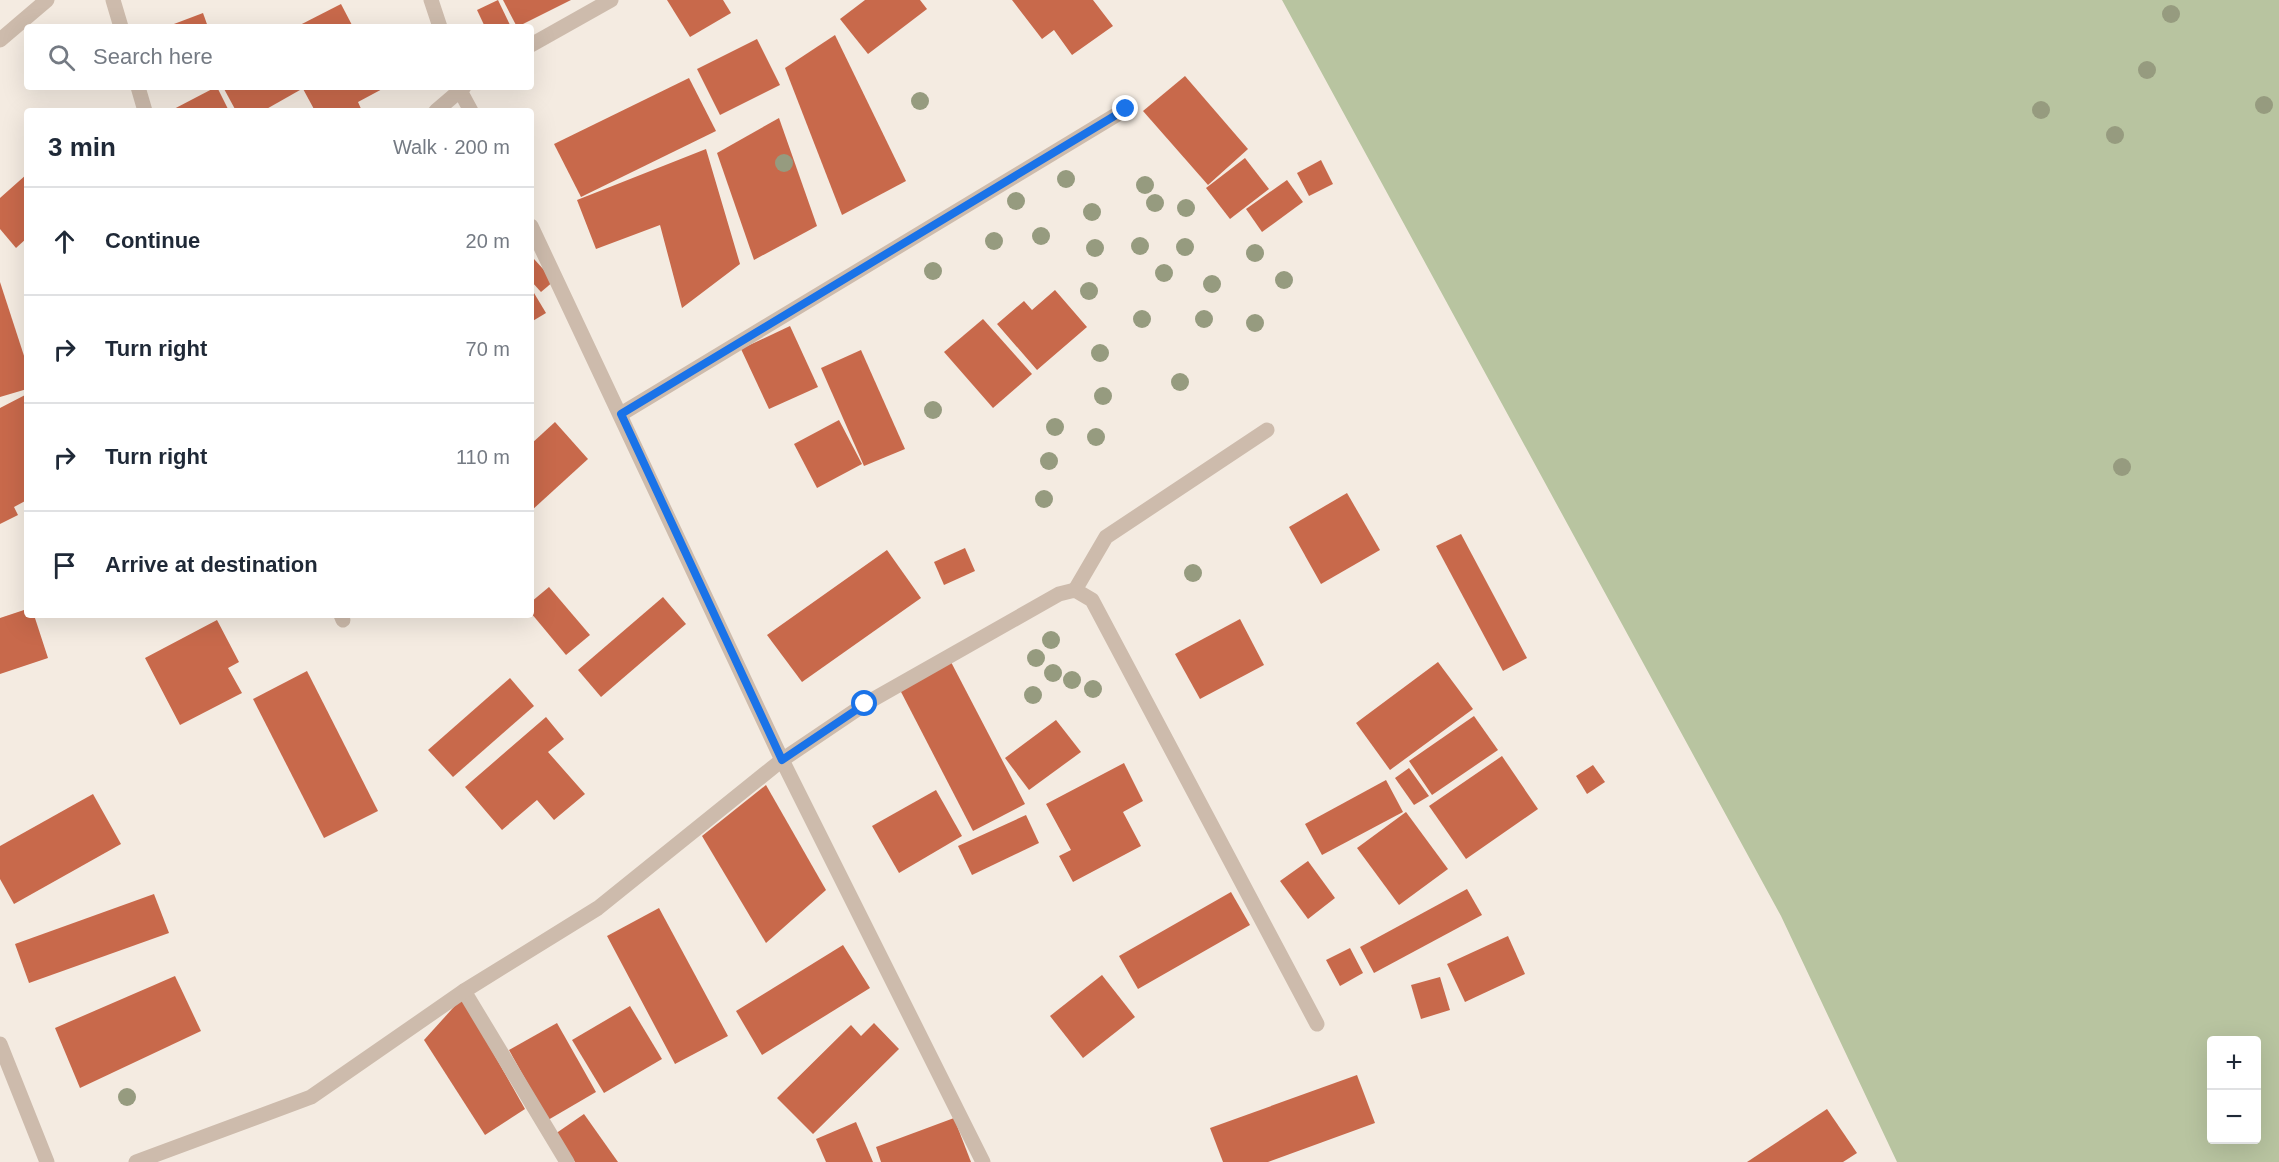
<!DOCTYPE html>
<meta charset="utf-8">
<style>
:root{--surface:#fff;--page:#f6f6f7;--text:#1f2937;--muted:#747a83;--line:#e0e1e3}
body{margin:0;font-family:Helvetica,sans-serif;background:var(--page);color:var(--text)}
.controls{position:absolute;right:18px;bottom:18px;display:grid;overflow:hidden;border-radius:6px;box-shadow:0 6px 24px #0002}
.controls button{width:54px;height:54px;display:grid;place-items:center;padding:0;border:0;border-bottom:2px solid var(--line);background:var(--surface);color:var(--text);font:30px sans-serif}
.stop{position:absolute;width:18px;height:18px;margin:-14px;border:4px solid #1a73e8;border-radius:50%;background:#fff}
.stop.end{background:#1a73e8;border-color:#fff;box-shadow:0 2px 6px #0008}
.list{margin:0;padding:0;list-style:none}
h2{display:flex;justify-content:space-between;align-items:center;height:78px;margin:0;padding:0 24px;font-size:26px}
h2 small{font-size:20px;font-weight:400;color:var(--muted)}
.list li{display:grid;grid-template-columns:39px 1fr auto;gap:18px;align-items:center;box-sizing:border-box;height:108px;padding:0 24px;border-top:2px solid var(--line)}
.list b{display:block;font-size:22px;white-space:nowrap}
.list em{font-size:20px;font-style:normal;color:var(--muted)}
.icon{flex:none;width:33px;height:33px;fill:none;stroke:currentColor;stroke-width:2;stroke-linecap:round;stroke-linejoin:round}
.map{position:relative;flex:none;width:2279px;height:1162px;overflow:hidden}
.search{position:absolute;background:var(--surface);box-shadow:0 6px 24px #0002;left:24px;top:24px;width:510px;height:66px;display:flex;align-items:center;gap:15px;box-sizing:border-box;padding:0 21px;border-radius:6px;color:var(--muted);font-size:22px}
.panel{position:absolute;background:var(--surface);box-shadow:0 6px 24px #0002;left:24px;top:108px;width:510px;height:510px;border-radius:6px}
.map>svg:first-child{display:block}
</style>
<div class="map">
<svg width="2279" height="1162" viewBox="0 0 2279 1162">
<rect width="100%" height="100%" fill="#f4ebe1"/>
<!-- green -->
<path fill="#b8c4a0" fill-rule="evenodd" d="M1282,0H2279V1162H1897L1781,916ZM2212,1040H2256V1140H2212Z"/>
<!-- building -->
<g fill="#c8694b">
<path d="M498,0L511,27H485L477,10Z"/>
<path d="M503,0H571L517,27Z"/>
<path d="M667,0H723L731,13L690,37Z"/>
<path d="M865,0H920L927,9L868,54L840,19Z"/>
<path d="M1012,0H1093L1113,26L1072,55L1054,30L1042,39Z"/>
<path d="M341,4L353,27H296Z"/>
<path d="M203,13L208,27H166Z"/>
<path d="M835,35L906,181L842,215L785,68Z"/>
<path d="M757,39L780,85L720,115L697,69Z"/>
<path d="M1185,76L1248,149L1208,185L1143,111Z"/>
<path d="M689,78L716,131L581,197L554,144Z"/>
<path d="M217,87L229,111H170L216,87Z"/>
<path d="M223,87H298L300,90L263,111H236Z"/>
<path d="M302,87H386L358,102L362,111H315Z"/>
<path d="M779,118L817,226L754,260L717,153Z"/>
<path d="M706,149L740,264L682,308L660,225L596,249L577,200Z"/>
<path d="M1245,158L1269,189L1230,219L1206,188Z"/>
<path d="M1321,160L1333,184L1309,196L1297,173Z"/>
<path d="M27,174V238L16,248L0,229V198Z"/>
<path d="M1287,180L1303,202L1262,232L1246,209Z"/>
<path d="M534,259L554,281L541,292L531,281V262Z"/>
<path d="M0,282L27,365V389L0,397Z"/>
<path d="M531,288L546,313L531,322Z"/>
<path d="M1055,290L1087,327L1037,370L997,324L1024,301L1032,310Z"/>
<path d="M983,319L1032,374L993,408L944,352Z"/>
<path d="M790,326L818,387L769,409L741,349Z"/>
<path d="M861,350L905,449L864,466L821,368Z"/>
<path d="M27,394V500L14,507L18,515L0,524V408Z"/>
<path d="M839,420L862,464L817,488L794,444Z"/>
<path d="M555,422L588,459L531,511V444Z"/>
<path d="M1347,493L1380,550L1321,584L1289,527Z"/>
<path d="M1461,534L1527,658L1503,671L1436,546Z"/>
<path d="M965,548L975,571L944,585L934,562Z"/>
<path d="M887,550L921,598L802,682L767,635Z"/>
<path d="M549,587L590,635L566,655L531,613V602Z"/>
<path d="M663,597L686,624L601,697L578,670Z"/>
<path d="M27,609V615H34L48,658L0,674V618Z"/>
<path d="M1240,619L1264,665L1200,699L1175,654Z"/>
<path d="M217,620L239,662L228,668L242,693L180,725L145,658Z"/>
<path d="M951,662L1025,804L973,831L899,688Z"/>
<path d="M1438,662L1473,709L1390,770L1356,723Z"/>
<path d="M307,671L378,811L324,838L253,699Z"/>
<path d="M510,678L534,706L453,777L428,750Z"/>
<path d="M1474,716L1498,750L1432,795L1409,761Z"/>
<path d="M546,717L564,739L548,752L585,794L554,820L537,800L502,830L465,787Z"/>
<path d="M1056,720L1081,752L1029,790L1005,758Z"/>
<path d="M1502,756L1538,809L1466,859L1429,806Z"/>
<path d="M1124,763L1143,801L1123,812L1141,846L1073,882L1059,856L1071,850L1046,804Z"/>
<path d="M1593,765L1605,782L1587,794L1576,776Z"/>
<path d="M1409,768L1429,796L1414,805L1395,778Z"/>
<path d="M1386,780L1403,812L1322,855L1305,824Z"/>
<path d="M766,785L826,890L766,943L702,836Z"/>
<path d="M936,790L962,836L899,873L872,826Z"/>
<path d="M93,794L121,844L14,904L0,879V846Z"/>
<path d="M1406,812L1448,869L1399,905L1357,848Z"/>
<path d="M1026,815L1039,843L972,875L958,846Z"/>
<path d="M1308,861L1335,898L1308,919L1280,881Z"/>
<path d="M1467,889L1482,915L1374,973L1360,947Z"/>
<path d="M1231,892L1250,925L1138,989L1119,956Z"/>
<path d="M154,894L169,933L29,983L15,944Z"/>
<path d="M659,908L728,1036L675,1064L607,936Z"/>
<path d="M1508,936L1525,974L1465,1002L1447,964Z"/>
<path d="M843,945L870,988L762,1055L736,1011Z"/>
<path d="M1350,948L1363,973L1340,986L1326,960Z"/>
<path d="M1102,975L1135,1017L1083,1058L1050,1016Z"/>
<path d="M175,976L201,1031L80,1088L55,1028Z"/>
<path d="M1440,977L1450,1010L1421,1019L1411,985Z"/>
<path d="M462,998L525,1109L485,1135L424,1040Z"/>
<path d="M630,1006L662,1059L604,1093L572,1040Z"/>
<path d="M557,1023L596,1092L548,1120L509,1050Z"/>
<path d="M874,1023L899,1049L813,1134L777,1098L851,1025L861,1036Z"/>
<path d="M1357,1075L1375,1123L1268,1162H1223L1210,1128Z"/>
<path d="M1827,1109L1857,1153L1843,1162H1747Z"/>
<path d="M584,1114L618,1162H575L555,1134Z"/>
<path d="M954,1118L971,1162H881L876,1147Z"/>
<path d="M856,1122L873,1162H826L816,1139Z"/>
</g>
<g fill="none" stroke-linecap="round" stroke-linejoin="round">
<!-- street -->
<g stroke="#cdbbac" stroke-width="15">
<path d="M113,0L121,27"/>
<path d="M431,0L440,27"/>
<path d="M0,40L47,0"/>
<path d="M531,45L611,0"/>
<path d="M138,87L145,111"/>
<path d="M458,87L471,111"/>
<path d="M436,111L464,87"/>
<path d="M531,226L782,760L983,1162"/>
<path d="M621,414L1126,109"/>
<path d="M1075,590L1106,537L1267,430"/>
<path d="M341,615L343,620"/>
<path d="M464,991L567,1162"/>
<path d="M0,1044L47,1162"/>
<path d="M136,1162L311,1097L464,991L598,908L782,760L865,704L1059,594L1075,590L1092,600L1317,1024"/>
</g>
</g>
<!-- trees -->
<g fill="#969b7f">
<circle cx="2171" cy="14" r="9"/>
<circle cx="2147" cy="70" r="9"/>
<circle cx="920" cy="101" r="9"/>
<circle cx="2264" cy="105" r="9"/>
<circle cx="2041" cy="110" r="9"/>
<circle cx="2115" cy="135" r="9"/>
<circle cx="784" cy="163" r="9"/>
<circle cx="1066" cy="179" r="9"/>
<circle cx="1145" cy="185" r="9"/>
<circle cx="1016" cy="201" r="9"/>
<circle cx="1155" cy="203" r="9"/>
<circle cx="1186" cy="208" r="9"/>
<circle cx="1092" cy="212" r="9"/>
<circle cx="1041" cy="236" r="9"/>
<circle cx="994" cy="241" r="9"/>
<circle cx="1140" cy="246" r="9"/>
<circle cx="1185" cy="247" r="9"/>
<circle cx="1095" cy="248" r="9"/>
<circle cx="1255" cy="253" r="9"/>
<circle cx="933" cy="271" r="9"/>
<circle cx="1164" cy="273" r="9"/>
<circle cx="1284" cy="280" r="9"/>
<circle cx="1212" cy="284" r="9"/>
<circle cx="1089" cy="291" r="9"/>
<circle cx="1142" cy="319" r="9"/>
<circle cx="1204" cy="319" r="9"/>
<circle cx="1255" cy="323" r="9"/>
<circle cx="1100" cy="353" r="9"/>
<circle cx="1180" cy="382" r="9"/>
<circle cx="1103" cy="396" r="9"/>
<circle cx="933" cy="410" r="9"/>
<circle cx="1055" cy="427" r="9"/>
<circle cx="1096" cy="437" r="9"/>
<circle cx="1049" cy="461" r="9"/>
<circle cx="2122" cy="467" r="9"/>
<circle cx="1044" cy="499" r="9"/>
<circle cx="1193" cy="573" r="9"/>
<circle cx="1051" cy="640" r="9"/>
<circle cx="1036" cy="658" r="9"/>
<circle cx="1053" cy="673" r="9"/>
<circle cx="1072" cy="680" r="9"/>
<circle cx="1093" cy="689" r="9"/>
<circle cx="1033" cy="695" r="9"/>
<circle cx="127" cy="1097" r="9"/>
</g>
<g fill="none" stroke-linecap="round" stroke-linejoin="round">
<!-- route -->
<path stroke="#1a73e8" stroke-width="8" d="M865,704L782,760L621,414L1126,109"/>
</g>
</svg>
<div class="controls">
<button>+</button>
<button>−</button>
</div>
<div class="stop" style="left:865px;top:704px"></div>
<div class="stop end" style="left:1126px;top:109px"></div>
<div class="search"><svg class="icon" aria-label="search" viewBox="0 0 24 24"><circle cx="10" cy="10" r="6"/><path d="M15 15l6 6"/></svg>Search here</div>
<section class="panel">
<h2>3 min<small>Walk · 200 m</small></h2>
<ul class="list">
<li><svg class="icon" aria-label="ahead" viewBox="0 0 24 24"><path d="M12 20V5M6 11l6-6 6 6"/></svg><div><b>Continue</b></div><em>20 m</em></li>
<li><svg class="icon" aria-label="right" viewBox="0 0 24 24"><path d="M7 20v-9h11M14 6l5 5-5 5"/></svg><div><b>Turn right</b></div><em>70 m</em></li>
<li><svg class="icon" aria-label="right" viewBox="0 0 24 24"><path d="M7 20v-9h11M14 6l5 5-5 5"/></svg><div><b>Turn right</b></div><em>110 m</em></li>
<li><svg class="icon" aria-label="arrive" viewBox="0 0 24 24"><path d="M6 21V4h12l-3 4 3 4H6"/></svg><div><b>Arrive at destination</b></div></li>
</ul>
</section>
</div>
